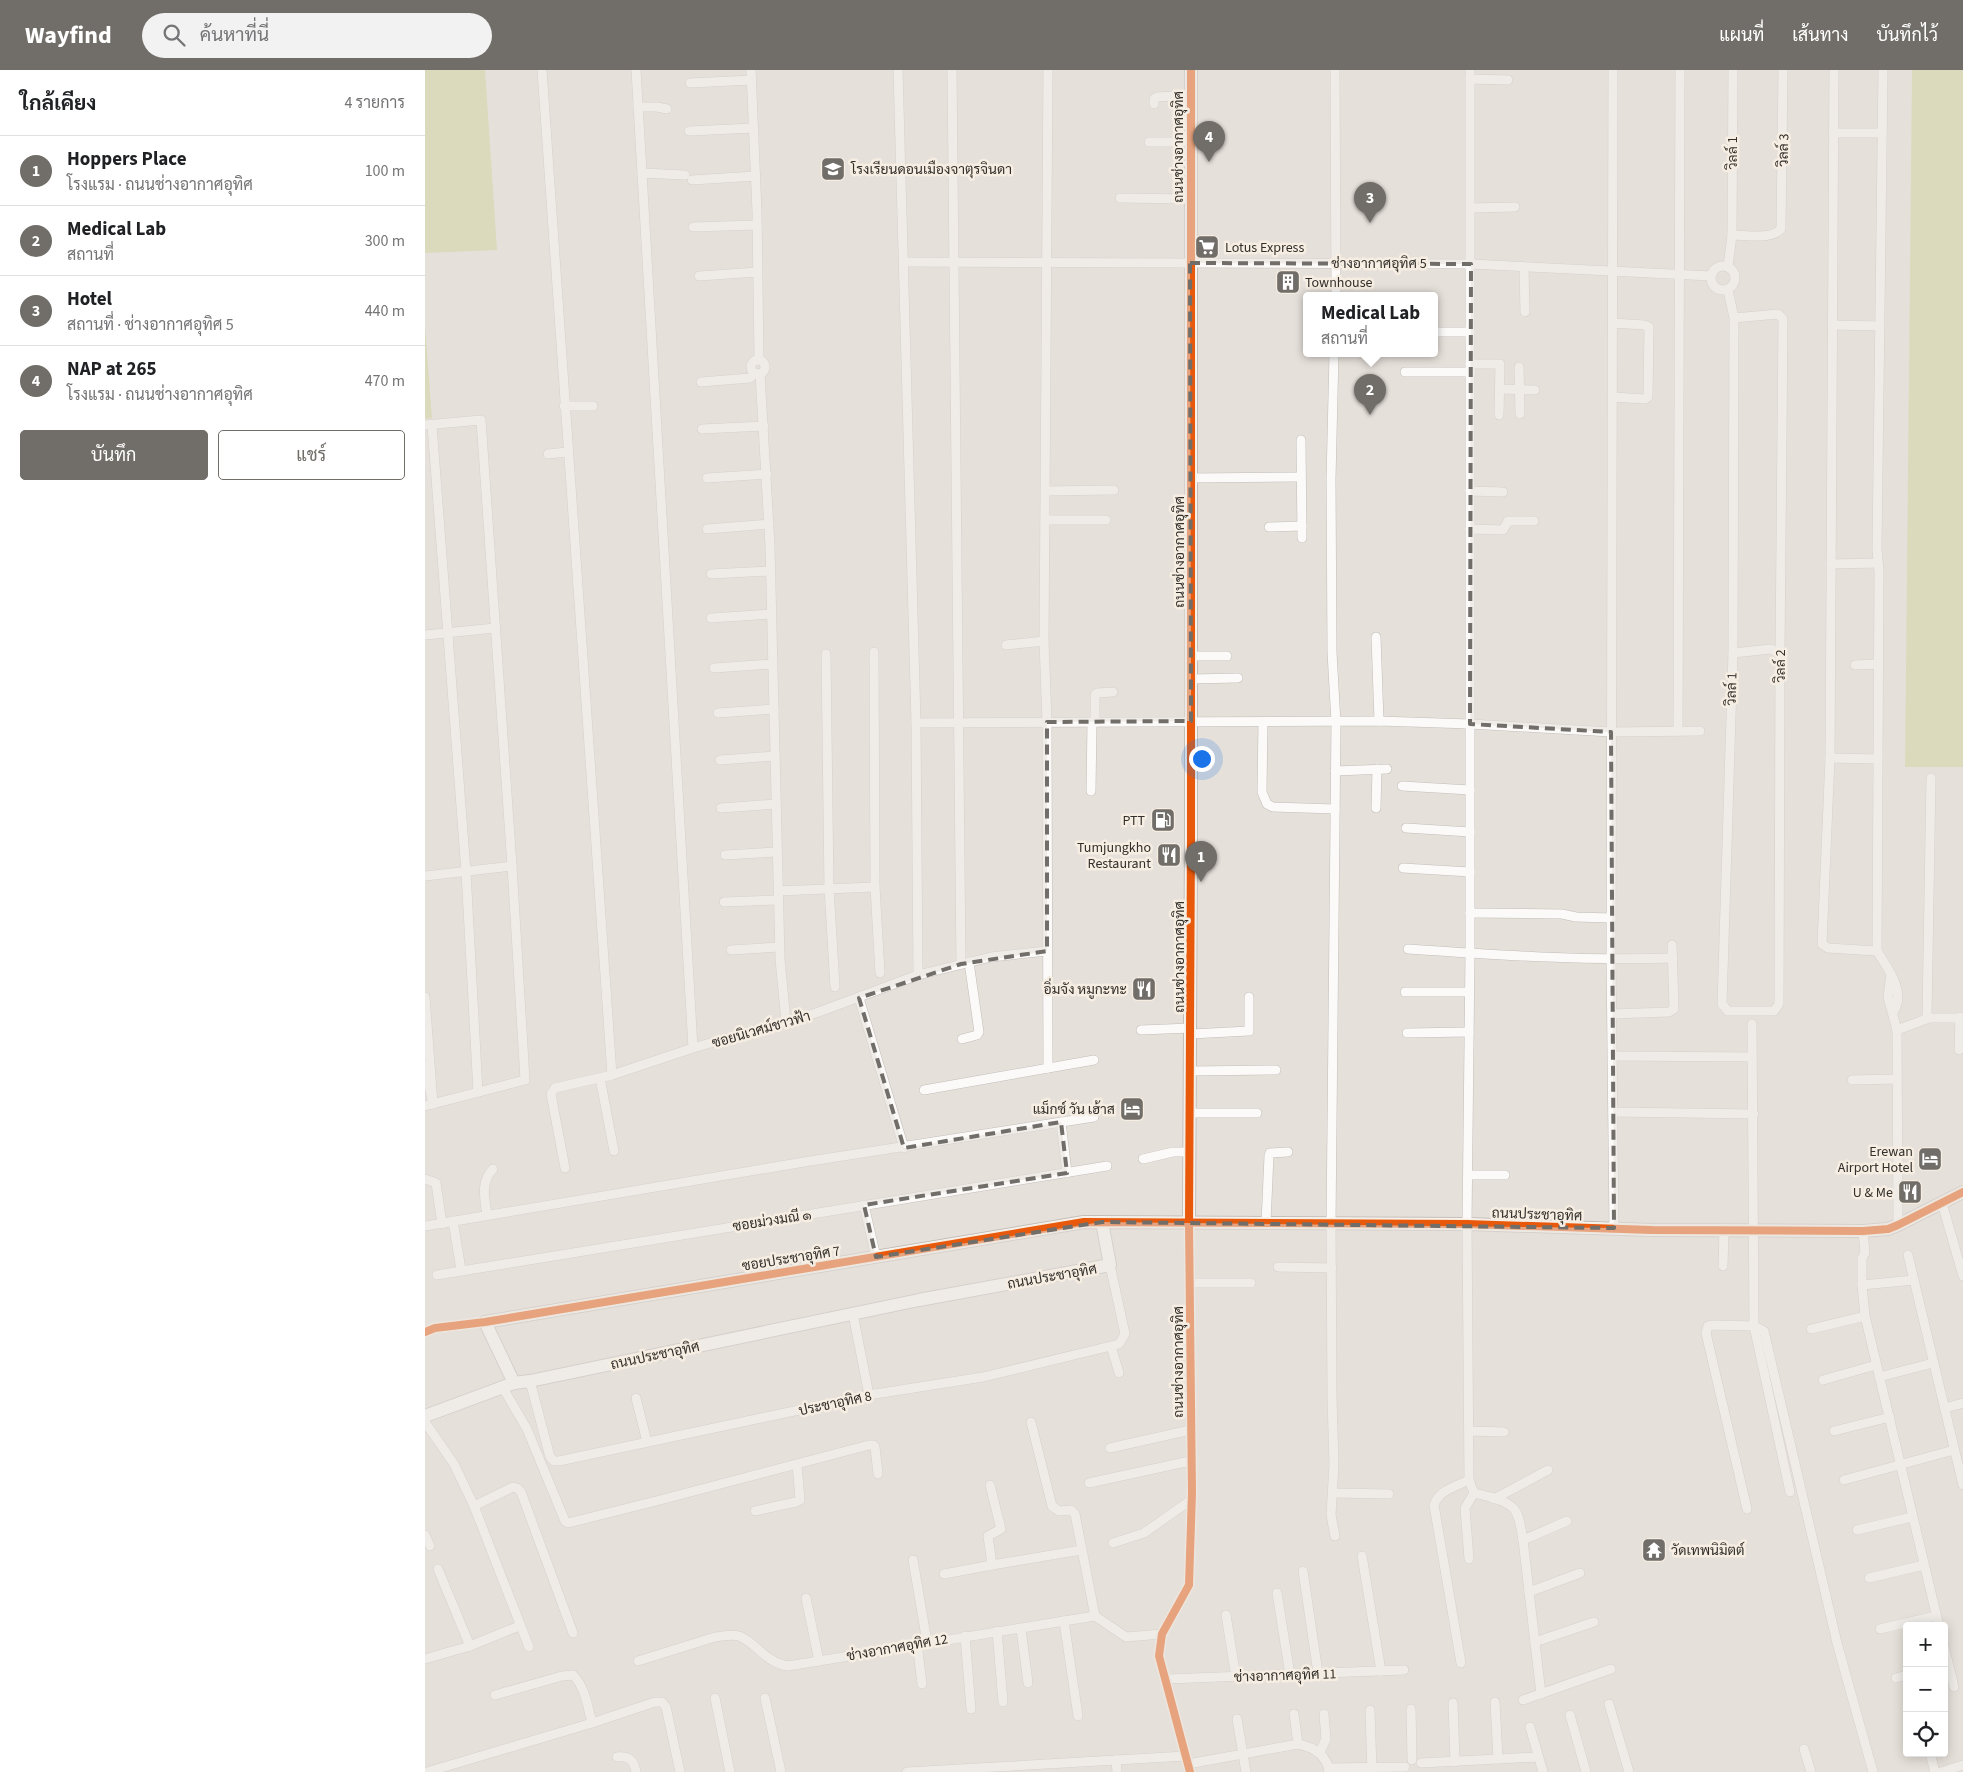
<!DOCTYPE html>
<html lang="th">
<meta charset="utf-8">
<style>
:root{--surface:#fff;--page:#f2f2f2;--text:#202124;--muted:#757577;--line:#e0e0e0;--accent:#716d68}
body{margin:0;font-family:"Source Sans 3",Sarabun,sans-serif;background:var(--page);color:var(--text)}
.controls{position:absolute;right:15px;bottom:15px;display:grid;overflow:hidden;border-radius:5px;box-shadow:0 2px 12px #0003}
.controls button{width:45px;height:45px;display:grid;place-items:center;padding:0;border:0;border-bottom:1px solid var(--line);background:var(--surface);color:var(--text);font:25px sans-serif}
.you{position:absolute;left:776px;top:688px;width:18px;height:18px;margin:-12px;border:4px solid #fff;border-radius:50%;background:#1a73e8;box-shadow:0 0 0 8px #1a73e833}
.badge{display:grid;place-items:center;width:32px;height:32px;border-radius:50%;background:var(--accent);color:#fff;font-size:16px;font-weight:700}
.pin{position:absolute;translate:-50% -41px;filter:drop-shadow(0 1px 2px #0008)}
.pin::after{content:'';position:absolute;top:26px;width:18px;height:15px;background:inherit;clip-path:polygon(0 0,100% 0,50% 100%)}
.popup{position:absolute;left:878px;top:222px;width:135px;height:65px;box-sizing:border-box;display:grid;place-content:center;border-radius:5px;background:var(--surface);filter:drop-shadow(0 1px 4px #0005);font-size:16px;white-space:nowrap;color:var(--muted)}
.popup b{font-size:19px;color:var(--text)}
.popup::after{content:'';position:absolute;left:50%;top:100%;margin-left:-10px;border:10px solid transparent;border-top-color:var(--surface)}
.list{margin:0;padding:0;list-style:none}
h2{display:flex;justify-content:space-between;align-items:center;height:65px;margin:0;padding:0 20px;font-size:21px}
h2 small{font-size:16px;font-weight:400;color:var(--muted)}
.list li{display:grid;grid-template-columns:32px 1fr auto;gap:15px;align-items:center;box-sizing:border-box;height:70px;padding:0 20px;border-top:1px solid var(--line)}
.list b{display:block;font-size:19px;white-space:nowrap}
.list p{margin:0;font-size:16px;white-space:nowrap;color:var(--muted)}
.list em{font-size:16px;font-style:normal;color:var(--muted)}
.actions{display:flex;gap:10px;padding:15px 20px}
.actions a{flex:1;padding:11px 0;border:1px solid var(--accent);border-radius:5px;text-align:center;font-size:18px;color:var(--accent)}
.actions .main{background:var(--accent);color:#fff}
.icon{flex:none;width:28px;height:28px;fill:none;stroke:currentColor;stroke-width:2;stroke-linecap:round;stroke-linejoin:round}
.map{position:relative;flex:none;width:1538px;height:1702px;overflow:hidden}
header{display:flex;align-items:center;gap:30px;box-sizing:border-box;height:70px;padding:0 25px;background:var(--accent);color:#fff}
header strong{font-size:24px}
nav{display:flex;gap:28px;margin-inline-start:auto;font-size:18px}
.search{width:350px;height:45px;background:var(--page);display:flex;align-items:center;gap:12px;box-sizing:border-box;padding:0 18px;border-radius:28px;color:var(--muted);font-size:19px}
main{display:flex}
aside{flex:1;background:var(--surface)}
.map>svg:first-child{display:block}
</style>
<header>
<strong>Wayfind</strong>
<div class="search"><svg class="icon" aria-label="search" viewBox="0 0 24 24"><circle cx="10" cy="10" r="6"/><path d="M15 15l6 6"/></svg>ค้นหาที่นี่</div>
<nav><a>แผนที่</a><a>เส้นทาง</a><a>บันทึกไว้</a></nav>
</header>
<main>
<aside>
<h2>ใกล้เคียง<small>4 รายการ</small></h2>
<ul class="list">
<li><span class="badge">1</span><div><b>Hoppers Place</b><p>โรงแรม · ถนนช่างอากาศอุทิศ</p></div><em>100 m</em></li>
<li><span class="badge">2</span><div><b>Medical Lab</b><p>สถานที่</p></div><em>300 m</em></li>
<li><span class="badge">3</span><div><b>Hotel</b><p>สถานที่ · ช่างอากาศอุทิศ 5</p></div><em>440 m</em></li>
<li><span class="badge">4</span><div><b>NAP at 265</b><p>โรงแรม · ถนนช่างอากาศอุทิศ</p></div><em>470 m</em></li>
</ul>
<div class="actions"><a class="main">บันทึก</a><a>แชร์</a></div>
</aside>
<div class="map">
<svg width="1538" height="1702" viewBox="0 0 1538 1702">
<rect width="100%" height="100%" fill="#e6e0da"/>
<!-- green -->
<g fill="#d1d298">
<path d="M0,0H60L72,180L0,183Z"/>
<path d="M1487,0H1538V697H1480Z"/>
<path d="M0,256L7,348L0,349Z"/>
</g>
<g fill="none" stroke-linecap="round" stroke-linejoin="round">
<defs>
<g id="street">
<path d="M117,0L187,1005"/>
<path d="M211,0L268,978"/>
<path d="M326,0L332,142L334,290"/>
<path d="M473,0L491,653L493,905"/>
<path d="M527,0L536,894"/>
<path d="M910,0L911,226"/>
<path d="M1188,0L1186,889L1189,1158"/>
<path d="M1409,0L1405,688L1397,874L1403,878L1452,881"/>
<path d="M1458,0L1452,479L1454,502L1452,881C1462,897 1482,923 1468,942"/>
<path d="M1045,9L1083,10"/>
<path d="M265,13L327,10"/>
<path d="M729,34V29L732,27L766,25"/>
<path d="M213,37H232L242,39"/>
<path d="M264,61L329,58"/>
<path d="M1408,63H1457"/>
<path d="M724,72H766"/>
<path d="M217,103L260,105"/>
<path d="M267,110L331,106"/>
<path d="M695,128L765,129"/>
<path d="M1045,138L1090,137"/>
<path d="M268,157L332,155"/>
<path d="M1307,165C1321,165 1346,170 1356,159L1358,0"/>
<path d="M479,192L1046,194L1286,206"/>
<circle cx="1298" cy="208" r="12"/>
<path d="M1099,197L1100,242"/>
<path d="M1303,197L1307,165L1308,0"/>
<path d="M274,206L333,202"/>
<path d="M1303,220L1309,248L1308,583L1297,934L1303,941H1349L1354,934L1355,584L1358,249L1353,244L1309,248"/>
<path d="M1407,255L1455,256"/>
<path d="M1009,262H1045"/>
<path d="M909,284L906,409L907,582L911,653L906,1154L907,1328L909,1394L906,1445L910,1466"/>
<circle cx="333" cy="297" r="7"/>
<path d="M1045,294H1075L1074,345"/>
<path d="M1094,297L1095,344"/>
<path d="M980,302H1046"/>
<path d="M335,304L345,476L355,889L361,952"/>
<path d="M276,312L325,308L330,303"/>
<path d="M1075,319L1110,320"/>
<path d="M1188,327L1220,329L1223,327L1224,257L1219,255L1188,253"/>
<path d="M139,336H168"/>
<path d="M0,355L56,350L87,796L100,1010L0,1036"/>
<path d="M7,355L41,802L53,1022"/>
<path d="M277,359L339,356"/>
<path d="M876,370L877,468"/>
<path d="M123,384L143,382"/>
<path d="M282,408L342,404"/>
<path d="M766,408L876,407"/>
<path d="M621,421L689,420"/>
<path d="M1045,421L1078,422"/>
<path d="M620,450H681"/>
<path d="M844,457L877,456"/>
<path d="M282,459L344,454"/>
<path d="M1045,459L1078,460L1083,451H1109"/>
<path d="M1406,494L1453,493"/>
<path d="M286,504L345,501"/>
<path d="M286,548L346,544"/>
<path d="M0,565L70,558"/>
<path d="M951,567L954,651"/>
<path d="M581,575L619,571"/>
<path d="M449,582L450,817L455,903"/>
<path d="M1308,583L1346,579L1355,584"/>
<path d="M401,584L404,818L410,917"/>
<path d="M766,586H802"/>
<path d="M1430,595L1453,594"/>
<path d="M289,598L347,594"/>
<path d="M766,609L813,608"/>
<path d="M293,643L349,639"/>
<path d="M670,652V625L672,623L688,622"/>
<path d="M838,652L837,722L842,734L848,737L910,739"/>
<path d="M491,653L954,651L1045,654L1186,662L1275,661"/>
<path d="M1253,661L1255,0"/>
<path d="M1405,688L1453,689"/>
<path d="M295,690L350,686"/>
<path d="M910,701L962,699"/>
<path d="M977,716L1045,720"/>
<path d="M666,721L667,652"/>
<path d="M296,738L351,734"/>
<path d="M951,738L952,699"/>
<path d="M981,758L1045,762"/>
<path d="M300,785L352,782"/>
<path d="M978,798L1045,802"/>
<path d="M0,806L87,796"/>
<path d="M353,821L450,817"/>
<path d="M299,832L353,830"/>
<path d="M1045,843L1137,844L1151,847L1186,848"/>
<path d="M983,879C1071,885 1160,891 1248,888"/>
<path d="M306,880L354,877"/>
<path d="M1466,904L1463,927L1472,960L1473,1155"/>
<path d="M980,922H1044"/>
<path d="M0,927L8,1034L0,997"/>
<path d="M434,928L479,1078"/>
<path d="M1188,944L1244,942L1249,939L1247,875"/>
<path d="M1504,948L1502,945L1506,708"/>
<path d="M1327,954L1329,1256L1365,1422"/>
<path d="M716,960L766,958"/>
<path d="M1472,960L1504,948H1538"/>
<path d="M982,963L1044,962"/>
<path d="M766,964L824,961V927"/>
<path d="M537,969L552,965L554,962L544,892"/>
<path d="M1534,980L1535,947"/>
<path d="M1188,986L1327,987"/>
<path d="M623,998L622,652L619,571L623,0"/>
<path d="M766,1001L851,1000"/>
<path d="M175,1008L189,1081"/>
<path d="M1427,1010L1472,1009"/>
<path d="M499,1020L669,990"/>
<path d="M1188,1042L1329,1044"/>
<path d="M766,1043H832"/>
<path d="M636,1052L642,1103"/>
<path d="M718,1089L748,1082H765"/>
<path d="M140,1098L126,1024L130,1018L187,1005L268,978L391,943L493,905L566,887L622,881"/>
<path d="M1044,1105H1080"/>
<path d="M0,1109L11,1113L17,1154"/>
<path d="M1517,1133L1538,1206"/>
<path d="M439,1135L451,1187"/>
<path d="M62,1145C60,1129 55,1112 68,1099"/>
<path d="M28,1151L36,1200"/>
<path d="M841,1152L844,1086L845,1083L863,1082"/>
<path d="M764,1154L767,1423L764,1515L737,1564L734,1586L765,1702"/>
<path d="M0,1156L379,1092L669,1047"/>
<path d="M1438,1161L1440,1183L1437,1188V1215L1440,1246L1514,1556"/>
<path d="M1483,1185L1538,1415"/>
<path d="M1298,1196L1299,1160"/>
<path d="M853,1197L907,1198"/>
<path d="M12,1205L682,1096"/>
<path d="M766,1213H826"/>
<path d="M1437,1215L1489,1210"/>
<path d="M428,1244L444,1325"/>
<path d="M1386,1259L1440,1246"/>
<path d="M0,1262L10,1258L60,1252"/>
<path d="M686,1276L694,1303"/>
<path d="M1454,1307L1508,1293"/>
<path d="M1398,1310L1451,1295"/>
<path d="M105,1311L125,1387L129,1391H134L444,1325L558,1307L686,1276L694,1274L700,1264L685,1195"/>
<path d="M78,1318L102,1359L140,1451L143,1453L235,1430L444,1375H448L450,1377L453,1404"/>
<path d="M211,1328L222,1372"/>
<path d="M1520,1338L1538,1333"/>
<path d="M0,1352L29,1394L49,1436L104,1577"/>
<path d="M606,1352L627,1436L634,1441L646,1440L650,1444L670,1546"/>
<path d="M1044,1361L1079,1362"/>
<path d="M1409,1361L1465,1347"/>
<path d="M685,1378L765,1360"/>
<path d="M1419,1410L1529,1380"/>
<path d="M664,1413L765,1391"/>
<path d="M565,1415L576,1459L563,1466L567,1495L656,1480"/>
<path d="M909,1423L964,1424"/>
<path d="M1049,1423C1060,1426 1080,1429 1089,1439C1095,1446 1096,1460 1098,1470L1116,1624"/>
<path d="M1069,1429L1123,1400"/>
<path d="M49,1436L88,1417L92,1418L96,1422L148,1563"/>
<path d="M1322,1439L1281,1263L1283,1256L1287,1255L1329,1256L1339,1261L1412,1573L1448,1702"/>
<path d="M330,1441L371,1432L375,1430L372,1394"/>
<path d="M1432,1460L1487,1447"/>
<path d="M0,1465L5,1476"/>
<path d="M1098,1470L1142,1451"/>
<path d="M688,1473L719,1463L766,1430"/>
<path d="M937,1486L956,1601"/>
<path d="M1044,1489L1040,1438L1049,1423L1044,1410L1042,1154L1045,884V0"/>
<path d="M488,1490L502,1572"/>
<path d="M13,1499L45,1576"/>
<path d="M878,1501L893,1603"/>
<path d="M519,1504L567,1495"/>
<path d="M1444,1508L1499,1495"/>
<path d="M1104,1522L1155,1503"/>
<path d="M852,1523L865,1605"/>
<path d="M381,1528L394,1591"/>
<path d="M801,1545L811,1607"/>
<path d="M639,1551L653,1646"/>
<path d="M596,1559L603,1613"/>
<path d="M1455,1559L1511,1546"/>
<path d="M572,1561L578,1632"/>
<path d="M540,1566L546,1639"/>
<path d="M1110,1572L1169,1552"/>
<path d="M492,1573L497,1614"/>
<path d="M1519,1576L1529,1617"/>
<path d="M0,1589L45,1576L94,1556"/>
<path d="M213,1591L290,1567C298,1566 307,1564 314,1566C332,1573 339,1592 363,1596L670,1546L701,1567L737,1564"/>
<path d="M1036,1593L1009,1435C1013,1421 1031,1416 1044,1410"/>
<path d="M1471,1608L1482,1605"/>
<path d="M742,1609L979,1600"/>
<path d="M70,1625L137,1606L148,1605C160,1616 163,1638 167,1653"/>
<path d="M290,1628L305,1702"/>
<path d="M340,1628L356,1702"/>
<path d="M1098,1630L1186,1599"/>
<path d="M1070,1632L1073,1689"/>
<path d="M1028,1633L1030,1692"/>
<path d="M1184,1634L1204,1702"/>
<path d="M986,1639L987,1690"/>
<path d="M945,1640L947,1702"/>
<path d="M1145,1645L1161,1702"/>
<path d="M812,1649L821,1702"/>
<path d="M1105,1657L1118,1702"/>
<path d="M873,1674C888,1677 902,1684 904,1702"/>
<path d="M1379,1679L1386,1702"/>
<path d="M895,1682L901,1669L899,1644"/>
<path d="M1505,1683L1510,1702"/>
<path d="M192,1687C204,1686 209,1690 211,1702"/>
<path d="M691,1690L692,1702"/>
<path d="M996,1693L1113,1687"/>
<path d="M763,1694L873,1674L869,1644"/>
<path d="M904,1698L980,1697"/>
<path d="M2,1702L167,1653L230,1632H237L241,1637L255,1702"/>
<path d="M482,1702L761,1686"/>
<path d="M1516,1702L1538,1695"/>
</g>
<g id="secondary">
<path d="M764,1154L766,768V0"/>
<path d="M89,1313L60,1252L659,1152L1042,1154L1227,1160L1438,1161L1463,1159L1473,1155L1538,1122"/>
<path d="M0,1346L89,1313L105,1311L494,1230L685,1195L677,1152"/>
</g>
</defs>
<!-- street casing -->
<use href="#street" stroke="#c2bdb9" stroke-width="10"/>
<!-- secondary casing -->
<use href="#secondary" stroke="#c2bdb9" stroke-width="14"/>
<!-- street -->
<use href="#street" stroke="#fbfaf9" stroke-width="9"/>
<!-- secondary -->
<use href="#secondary" stroke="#fbfaf9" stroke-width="12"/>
<defs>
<g id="cycleway">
<path d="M0,1262L10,1258L60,1252L659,1152L1042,1154L1227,1160L1438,1161L1463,1159L1473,1155L1538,1122"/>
<path d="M765,1702L734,1586L737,1564L764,1515L767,1423L764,1154L766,768V0"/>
</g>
</defs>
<!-- cycleway casing -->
<use href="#cycleway" stroke="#f7eee3" stroke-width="11"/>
<!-- cycleway -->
<use href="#cycleway" stroke="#e8590c" stroke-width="8"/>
</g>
<!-- marked area -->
<path d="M0 0H1538V1702H0ZM765,193L1046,194L1045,654L1186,662L1189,1158L677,1152L451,1187L439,1135L642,1103L636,1052L479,1078L434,928L536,894L622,881V652L766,651Z" fill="#e6e0da" fill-opacity=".55" fill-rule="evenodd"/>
<path fill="none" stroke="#716d68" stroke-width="4" stroke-dasharray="10 6" stroke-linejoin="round" d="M765,193L1046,194L1045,654L1186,662L1189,1158L677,1152L451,1187L439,1135L642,1103L636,1052L479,1078L434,928L536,894L622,881V652L766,651Z"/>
<!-- icons -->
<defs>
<symbol id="school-square" viewBox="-11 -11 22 22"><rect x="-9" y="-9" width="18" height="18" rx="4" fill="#716d68" stroke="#f7eee3"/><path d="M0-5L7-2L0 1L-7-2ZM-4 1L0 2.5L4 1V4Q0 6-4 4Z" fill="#fff"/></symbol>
<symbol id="supermarket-square" viewBox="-11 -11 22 22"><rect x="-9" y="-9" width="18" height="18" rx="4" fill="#716d68" stroke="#f7eee3"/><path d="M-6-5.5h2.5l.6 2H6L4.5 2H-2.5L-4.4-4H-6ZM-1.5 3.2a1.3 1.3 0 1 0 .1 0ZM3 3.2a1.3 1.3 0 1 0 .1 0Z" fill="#fff"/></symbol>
<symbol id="building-square" viewBox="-11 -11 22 22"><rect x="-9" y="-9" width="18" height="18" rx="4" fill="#716d68" stroke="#f7eee3"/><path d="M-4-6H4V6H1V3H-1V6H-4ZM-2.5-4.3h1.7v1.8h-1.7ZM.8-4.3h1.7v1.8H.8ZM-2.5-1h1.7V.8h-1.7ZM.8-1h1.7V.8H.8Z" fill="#fff"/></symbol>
<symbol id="fuel-square" viewBox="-11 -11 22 22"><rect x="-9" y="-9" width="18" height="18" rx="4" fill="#716d68" stroke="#f7eee3"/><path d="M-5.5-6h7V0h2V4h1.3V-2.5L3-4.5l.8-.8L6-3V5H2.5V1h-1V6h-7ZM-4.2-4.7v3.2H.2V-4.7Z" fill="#fff"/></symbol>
<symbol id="restaurant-square" viewBox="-11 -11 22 22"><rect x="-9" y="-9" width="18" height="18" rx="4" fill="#716d68" stroke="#f7eee3"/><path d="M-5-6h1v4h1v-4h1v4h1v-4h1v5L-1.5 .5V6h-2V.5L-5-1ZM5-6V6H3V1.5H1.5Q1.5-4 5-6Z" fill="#fff"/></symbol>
<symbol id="hotel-square" viewBox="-11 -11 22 22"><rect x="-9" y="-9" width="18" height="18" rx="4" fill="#716d68" stroke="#f7eee3"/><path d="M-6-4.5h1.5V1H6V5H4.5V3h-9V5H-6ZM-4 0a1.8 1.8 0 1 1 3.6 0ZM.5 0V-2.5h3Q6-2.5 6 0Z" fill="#fff"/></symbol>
<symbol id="temple-square" viewBox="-11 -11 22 22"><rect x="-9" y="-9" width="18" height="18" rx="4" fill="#716d68" stroke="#f7eee3"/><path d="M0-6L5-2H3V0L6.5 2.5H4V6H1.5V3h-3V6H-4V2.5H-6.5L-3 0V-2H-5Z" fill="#fff"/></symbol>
</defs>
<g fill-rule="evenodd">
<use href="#school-square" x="394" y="85" width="28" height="28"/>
<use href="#supermarket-square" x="768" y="163" width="28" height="28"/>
<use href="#building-square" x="849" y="198" width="28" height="28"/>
<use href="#fuel-square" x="724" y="736" width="28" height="28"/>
<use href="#restaurant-square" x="730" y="771" width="28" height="28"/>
<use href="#restaurant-square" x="705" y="905" width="28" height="28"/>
<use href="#hotel-square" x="693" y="1025" width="28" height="28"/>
<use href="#hotel-square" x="1491" y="1075" width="28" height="28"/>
<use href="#restaurant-square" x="1471" y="1108" width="28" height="28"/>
<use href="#temple-square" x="1215" y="1466" width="28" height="28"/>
</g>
<g text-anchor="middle" stroke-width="5" stroke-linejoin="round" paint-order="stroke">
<!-- street labels -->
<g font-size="14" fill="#322f2b" stroke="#f7eee3">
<text transform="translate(753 77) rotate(-90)" y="5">ถนนช่างอากาศอุทิศ</text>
<text transform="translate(1358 80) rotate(-89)" y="5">วิลล์ 3</text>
<text transform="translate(1307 83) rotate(-90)" y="5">วิลล์ 1</text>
<text x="954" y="198">ช่างอากาศอุทิศ 5</text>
<text transform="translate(754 482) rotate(-90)" y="5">ถนนช่างอากาศอุทิศ</text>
<text transform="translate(1355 596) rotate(-90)" y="5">วิลล์ 2</text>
<text transform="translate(1306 619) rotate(-88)" y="5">วิลล์ 1</text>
<text transform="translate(754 887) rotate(-90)" y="5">ถนนช่างอากาศอุทิศ</text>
<text transform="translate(336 959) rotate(-16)" y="5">ซอยนิเวศม์ชาวฟ้า</text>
<text transform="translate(1112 1144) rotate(2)" y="5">ถนนประชาอุทิศ</text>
<text transform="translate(347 1150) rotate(-9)" y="5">ซอยม่วงมณี ๑</text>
<text transform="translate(366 1188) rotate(-9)" y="5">ซอยประชาอุทิศ 7</text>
<text transform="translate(627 1206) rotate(-10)" y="5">ถนนประชาอุทิศ</text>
<text transform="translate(230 1285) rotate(-12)" y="5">ถนนประชาอุทิศ</text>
<text transform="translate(753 1292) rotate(-90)" y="5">ถนนช่างอากาศอุทิศ</text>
<text transform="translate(410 1333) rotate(-12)" y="5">ประชาอุทิศ 8</text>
<text transform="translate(472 1577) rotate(-10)" y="5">ช่างอากาศอุทิศ 12</text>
<text transform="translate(860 1605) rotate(-2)" y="5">ช่างอากาศอุทิศ 11</text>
</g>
<!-- poi labels -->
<g font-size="14" fill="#322f2b" stroke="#f7eee3" text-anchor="end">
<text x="426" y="104" text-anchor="start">โรงเรียนดอนเมืองจาตุรจินดา</text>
<text x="800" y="182" text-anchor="start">Lotus Express</text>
<text x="880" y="217" text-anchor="start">Townhouse</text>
<text x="720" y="755">PTT</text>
<text x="726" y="782">Tumjungkho<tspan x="726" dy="16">Restaurant</tspan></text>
<text x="702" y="924">อิ่มจัง หมูกะทะ</text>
<text x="690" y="1044">แม็กซ์ วัน เฮ้าส</text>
<text x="1488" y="1086">Erewan<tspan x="1488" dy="16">Airport Hotel</tspan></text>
<text x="1468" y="1127">U &amp; Me</text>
<text x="1246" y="1485" text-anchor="start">วัดเทพนิมิตต์</text>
</g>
</g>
</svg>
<div class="controls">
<button>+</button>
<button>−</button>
<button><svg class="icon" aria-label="locate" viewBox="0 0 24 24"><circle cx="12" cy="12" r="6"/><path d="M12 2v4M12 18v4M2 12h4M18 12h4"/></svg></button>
</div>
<div class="you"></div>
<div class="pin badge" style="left:776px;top:812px">1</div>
<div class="pin badge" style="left:945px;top:345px">2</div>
<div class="popup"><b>Medical Lab</b>สถานที่</div>
<div class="pin badge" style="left:945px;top:153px">3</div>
<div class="pin badge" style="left:784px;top:92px">4</div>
</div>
</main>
